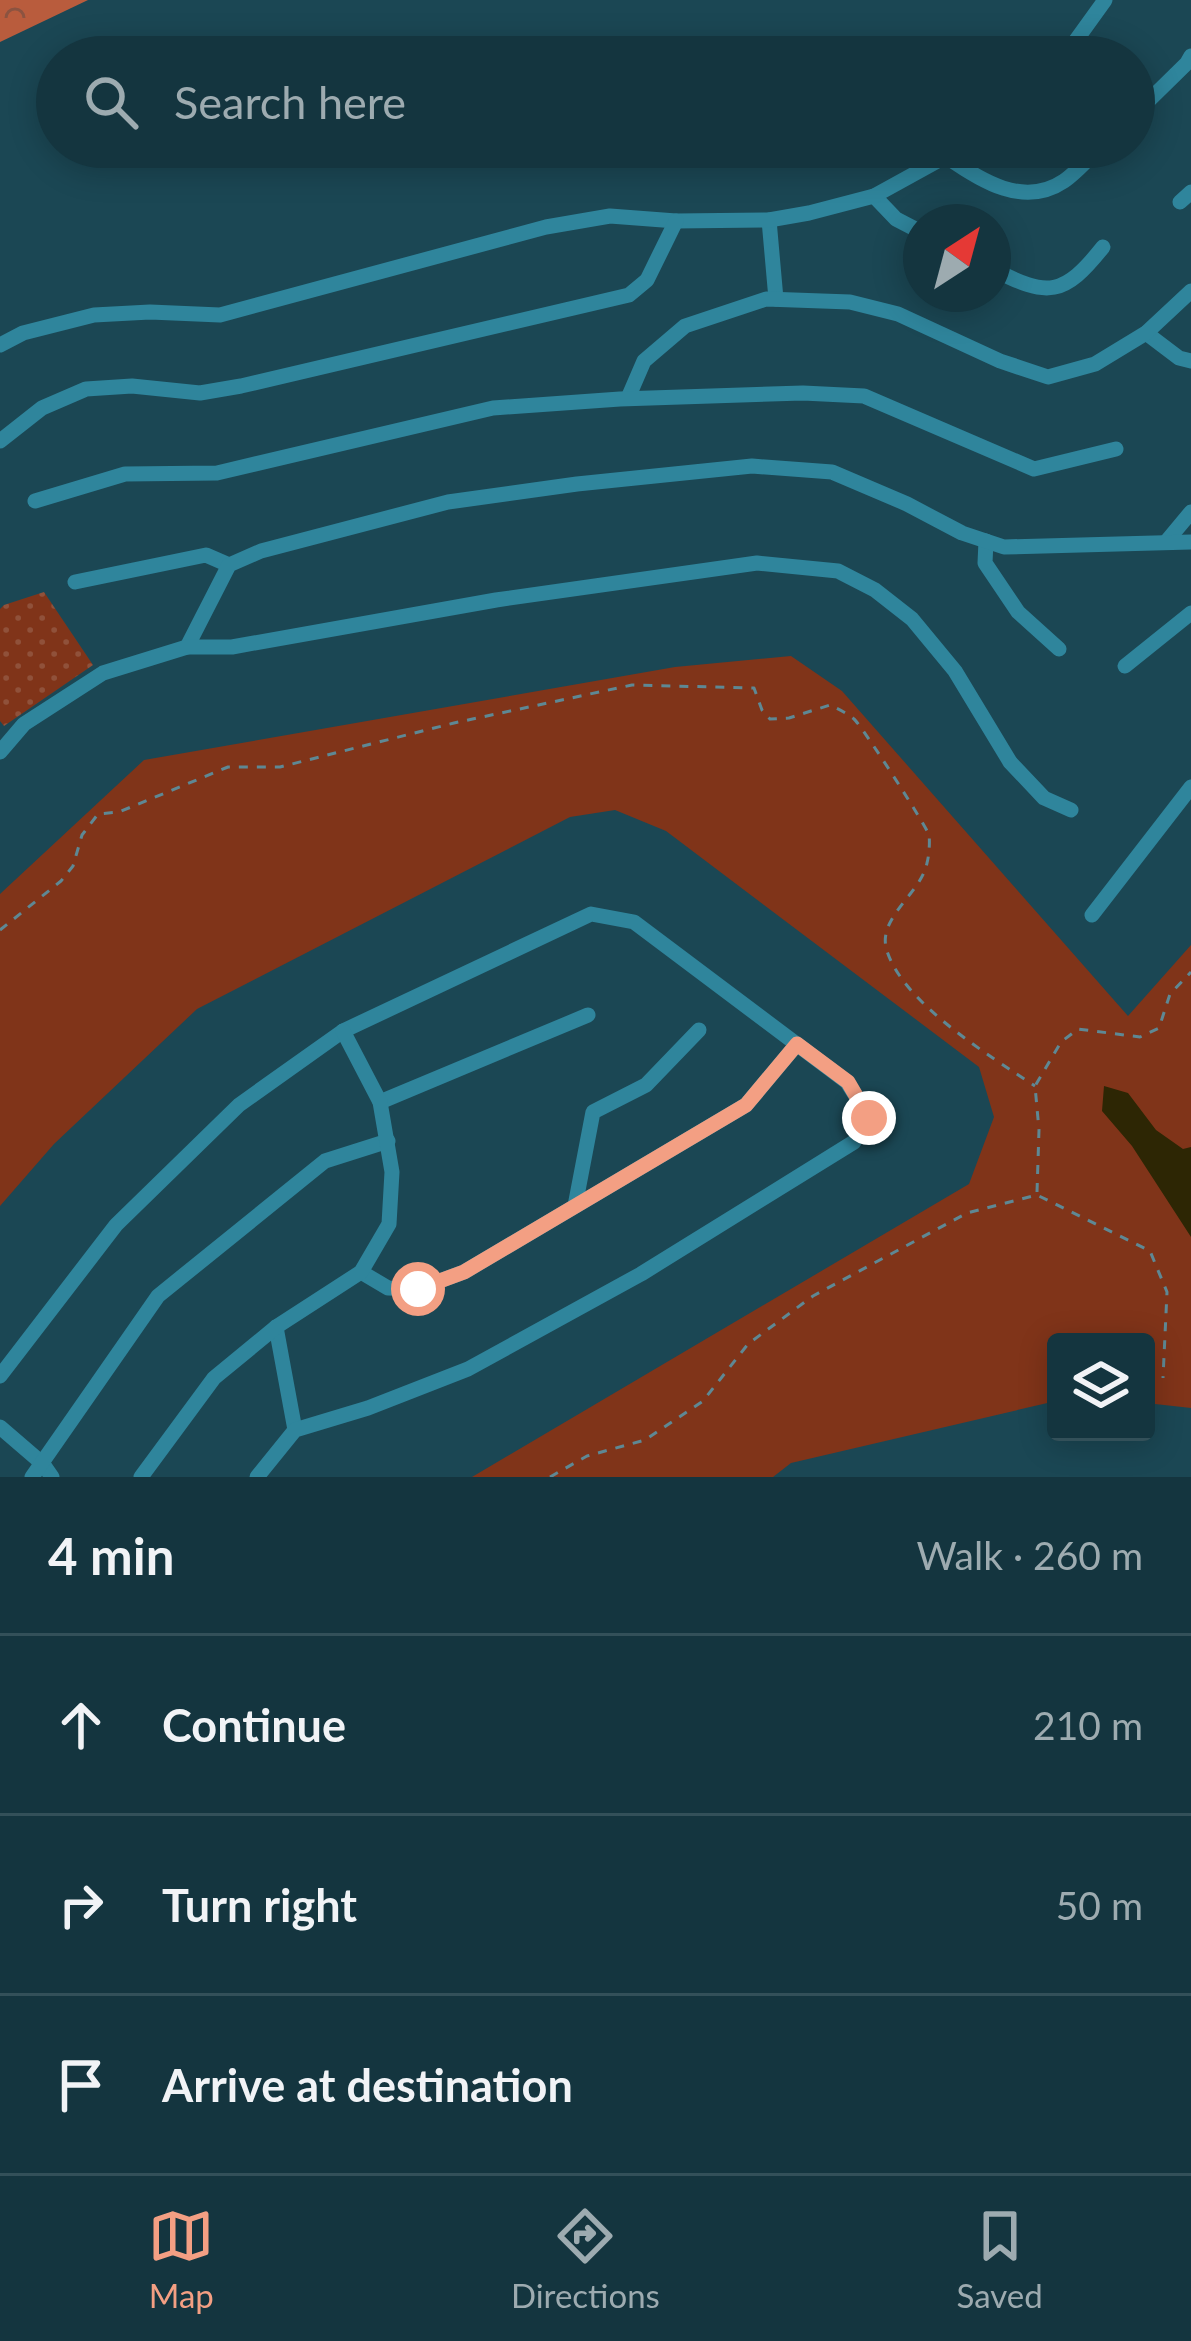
<!DOCTYPE html>
<meta charset="utf-8">
<style>
:root{--surface:#14353f;--page:#21404a;--text:#f1f3f6;--muted:#9dabb0;--line:#335059;--accent:#f39f83}
body{margin:0;font-family:Lato,sans-serif;background:var(--page);color:var(--text)}
.controls{position:absolute;right:36px;bottom:36px;display:grid;overflow:hidden;border-radius:12px;box-shadow:0 6px 30px #0003}
.controls button{width:108px;height:108px;display:grid;place-items:center;padding:0;border:0;border-bottom:3px solid var(--line);background:var(--surface);color:var(--text);font:60px sans-serif}
.compass{position:absolute;left:903px;top:204px;width:108px;height:108px;border-radius:50%;background:var(--surface);box-shadow:0 6px 30px #0003;rotate:36deg}
.stop{position:absolute;width:36px;height:36px;margin:-27px;border:9px solid #f39f83;border-radius:50%;background:#fff}
.stop.end{background:#f39f83;border-color:#fff;box-shadow:0 3px 12px #0008}
.list{margin:0;padding:0;list-style:none}
h2{display:flex;justify-content:space-between;align-items:center;height:156px;margin:0;padding:0 48px;font-size:51px}
h2 small{font-size:39px;font-weight:400;color:var(--muted)}
.list li{display:grid;grid-template-columns:78px 1fr auto;gap:36px;align-items:center;box-sizing:border-box;height:180px;padding:0 48px;border-top:3px solid var(--line)}
.list b{display:block;font-size:45px;white-space:nowrap}
.list em{font-size:39px;font-style:normal;color:var(--muted)}
.icon{flex:none;width:66px;height:66px;fill:none;stroke:currentColor;stroke-width:2;stroke-linecap:round;stroke-linejoin:round}
.map{position:relative;flex:none;width:1191px;height:1477px;overflow:hidden}
.search{position:absolute;background:var(--surface);box-shadow:0 6px 30px #0003;left:36px;right:36px;top:36px;height:132px;display:flex;align-items:center;gap:30px;box-sizing:border-box;padding:0 42px;border-radius:66px;color:var(--muted);font-size:45px}
.sheet{height:696px;background:var(--surface)}
nav{display:flex;justify-content:space-around;align-items:center;box-sizing:border-box;height:168px;border-top:3px solid var(--line);background:var(--surface);font-size:33px;color:var(--muted)}
nav a{display:grid;justify-items:center;gap:6px}
nav .on{color:var(--accent)}
.map>svg:first-child{display:block}
</style>
<div class="map">
<svg width="1191" height="1477" viewBox="0 0 1191 1477">
<defs>
<pattern id="forest-crowns" width="20" height="18" patternUnits="userSpaceOnUse" patternTransform="scale(3)"><rect width="20" height="18" fill="#b95c3d"/><path d="M2 6a3 3 0 1 1 6 0M12 15a3 3 0 1 1 6 0" fill="none" stroke="#8c5340"/></pattern>
<pattern id="park-dots" width="8" height="8" patternUnits="userSpaceOnUse" patternTransform="scale(3)"><rect width="8" height="8" fill="#803419"/><path d="M2 2h.1M6 6h.1" fill="none" stroke="#90513a" stroke-width="1.8" stroke-linecap="round"/></pattern>
</defs>
<rect width="100%" height="100%" fill="#1b4754"/>
<!-- green -->
<path fill="#803419" d="M791,656L842,691L1128,1016L1191,945V1408L1146,1403V1342H1056V1401L791,1463L773,1477H472L969,1184L994,1117L979,1067L666,831L615,810L570,817L197,1009L54,1144L0,1206V894L144,760L675,667Z"/>
<!-- forest -->
<path fill="url(#forest-crowns)" d="M0,0H88L0,42Z"/>
<!-- park -->
<path fill="url(#park-dots)" d="M44,592L93,665L4,726L0,721V609L4,605Z"/>
<!-- water -->
<path fill="#2d2604" d="M1104,1086L1128,1093L1156,1130L1183,1149L1191,1147V1237L1132,1146L1102,1111Z"/>
<g fill="none" stroke-linecap="round" stroke-linejoin="round">
<!-- path -->
<g stroke="#5e8894" stroke-width="3" stroke-dasharray="9 9" stroke-linecap="butt">
<path d="M0,930L61,881L73,866L82,835L98,814L119,812L228,767H280L454,723L632,685L754,688L762,710L770,719L789,718L830,705C838,709 847,713 854,719C862,726 927,827 929,835C930,842 929,856 927,863C921,894 876,918 887,951C904,1004 990,1056 1035,1086"/>
<path d="M1037,1192L1039,1130L1035,1086L1061,1042L1078,1029L1140,1037L1159,1028L1170,994L1191,972"/>
<path d="M550,1477L587,1456L645,1440L703,1401L748,1344L813,1296L967,1213L1037,1195L1150,1251L1167,1292L1163,1378"/>
</g>
<!-- minor -->
<g stroke="#2f859c" stroke-width="15">
<path d="M1064,57L1105,0"/>
<path d="M1134,115L1187,63L1191,56"/>
<path d="M947,157C981,181 1024,208 1064,181C1077,172 1089,158 1100,147"/>
<path d="M874,196L896,219L921,232"/>
<path d="M1180,202L1191,192"/>
<path d="M769,220L776,299"/>
<path d="M993,269C1048,298 1064,296 1103,247"/>
<path d="M1146,333L1179,358L1191,361"/>
<path d="M0,345L23,333L94,315L150,312L220,315L546,227L610,216L676,221L769,220L809,213L874,196L963,147"/>
<path d="M628,398L644,361L685,326L766,299L850,302L898,314L1000,361L1048,377L1095,364L1146,333L1191,291"/>
<path d="M0,441L42,408L86,389L132,386L200,393L241,386L629,295L647,280L676,221"/>
<path d="M35,501L125,474L217,473L493,408L620,399L803,393L864,396L1034,469L1116,449"/>
<path d="M986,541L985,563L1018,612L1059,649"/>
<path d="M1166,542L1191,512"/>
<path d="M75,582L206,555L229,565"/>
<path d="M187,647L229,565L261,551L448,502L577,484L752,466L832,472L907,504L962,533L1004,547L1191,542"/>
<path d="M1125,666L1191,613"/>
<path d="M0,752L24,724L103,673L187,647H232L496,600L757,563L838,571L875,590L912,619L955,671L1010,762L1044,798L1071,810"/>
<path d="M1092,915L1191,787"/>
<path d="M380,1102L588,1015"/>
<path d="M575,1206L593,1112L646,1085L699,1030"/>
<path d="M361,1272L388,1288L418,1289L464,1272L746,1105L797,1044"/>
<path d="M276,1327L295,1430"/>
<path d="M0,1376L116,1225L239,1105L343,1031L591,914L634,922L847,1082L869,1117L854,1142L641,1274L468,1369L368,1408L295,1430L257,1477"/>
<path d="M0,1427L43,1464L52,1477"/>
<path d="M32,1477L158,1296L325,1161L388,1141"/>
<path d="M141,1477L214,1378L276,1327L361,1272L389,1224L392,1172L380,1102L343,1031"/>
</g>
</g>
<g fill="none" stroke-linecap="round" stroke-linejoin="round">
<!-- route -->
<path stroke="#f39f83" stroke-width="15" d="M418,1289L464,1272L746,1105L797,1044L848,1082L869,1118"/>
</g>
</svg>
<div class="controls">
<button><svg class="icon" aria-label="layers" viewBox="0 0 24 24"><path d="M12 4l9 5-9 5-9-5zM3 14l9 5 9-5"/></svg></button>
</div>
<svg class="compass" viewBox="-18 -18 36 36"><path d="M0-13l5 13h-10z" fill="#e53935"/><path d="M0 13l5-13h-10z" fill="#9dabb0"/></svg>
<div class="stop" style="left:418px;top:1289px"></div>
<div class="stop end" style="left:869px;top:1118px"></div>
<div class="search"><svg class="icon" aria-label="search" viewBox="0 0 24 24"><circle cx="10" cy="10" r="6"/><path d="M15 15l6 6"/></svg>Search here</div>
</div>
<section class="sheet">
<h2>4 min<small>Walk · 260 m</small></h2>
<ul class="list">
<li><svg class="icon" aria-label="ahead" viewBox="0 0 24 24"><path d="M12 20V5M6 11l6-6 6 6"/></svg><div><b>Continue</b></div><em>210 m</em></li>
<li><svg class="icon" aria-label="right" viewBox="0 0 24 24"><path d="M7 20v-9h11M14 6l5 5-5 5"/></svg><div><b>Turn right</b></div><em>50 m</em></li>
<li><svg class="icon" aria-label="arrive" viewBox="0 0 24 24"><path d="M6 21V4h12l-3 4 3 4H6"/></svg><div><b>Arrive at destination</b></div></li>
</ul>
</section>
<nav>
<a class="on"><svg class="icon" aria-label="map" viewBox="0 0 24 24"><path d="M3 6l6-2 6 2 6-2v14l-6 2-6-2-6 2zM9 4v14M15 6v14"/></svg>Map</a>
<a><svg class="icon" aria-label="directions" viewBox="0 0 24 24"><path d="M12 3l9 9-9 9-9-9zM9 14v-3h6M13 9l2 2-2 2"/></svg>Directions</a>
<a><svg class="icon" aria-label="saved" viewBox="0 0 24 24"><path d="M7 4h10v16l-5-4-5 4z"/></svg>Saved</a>
</nav>
